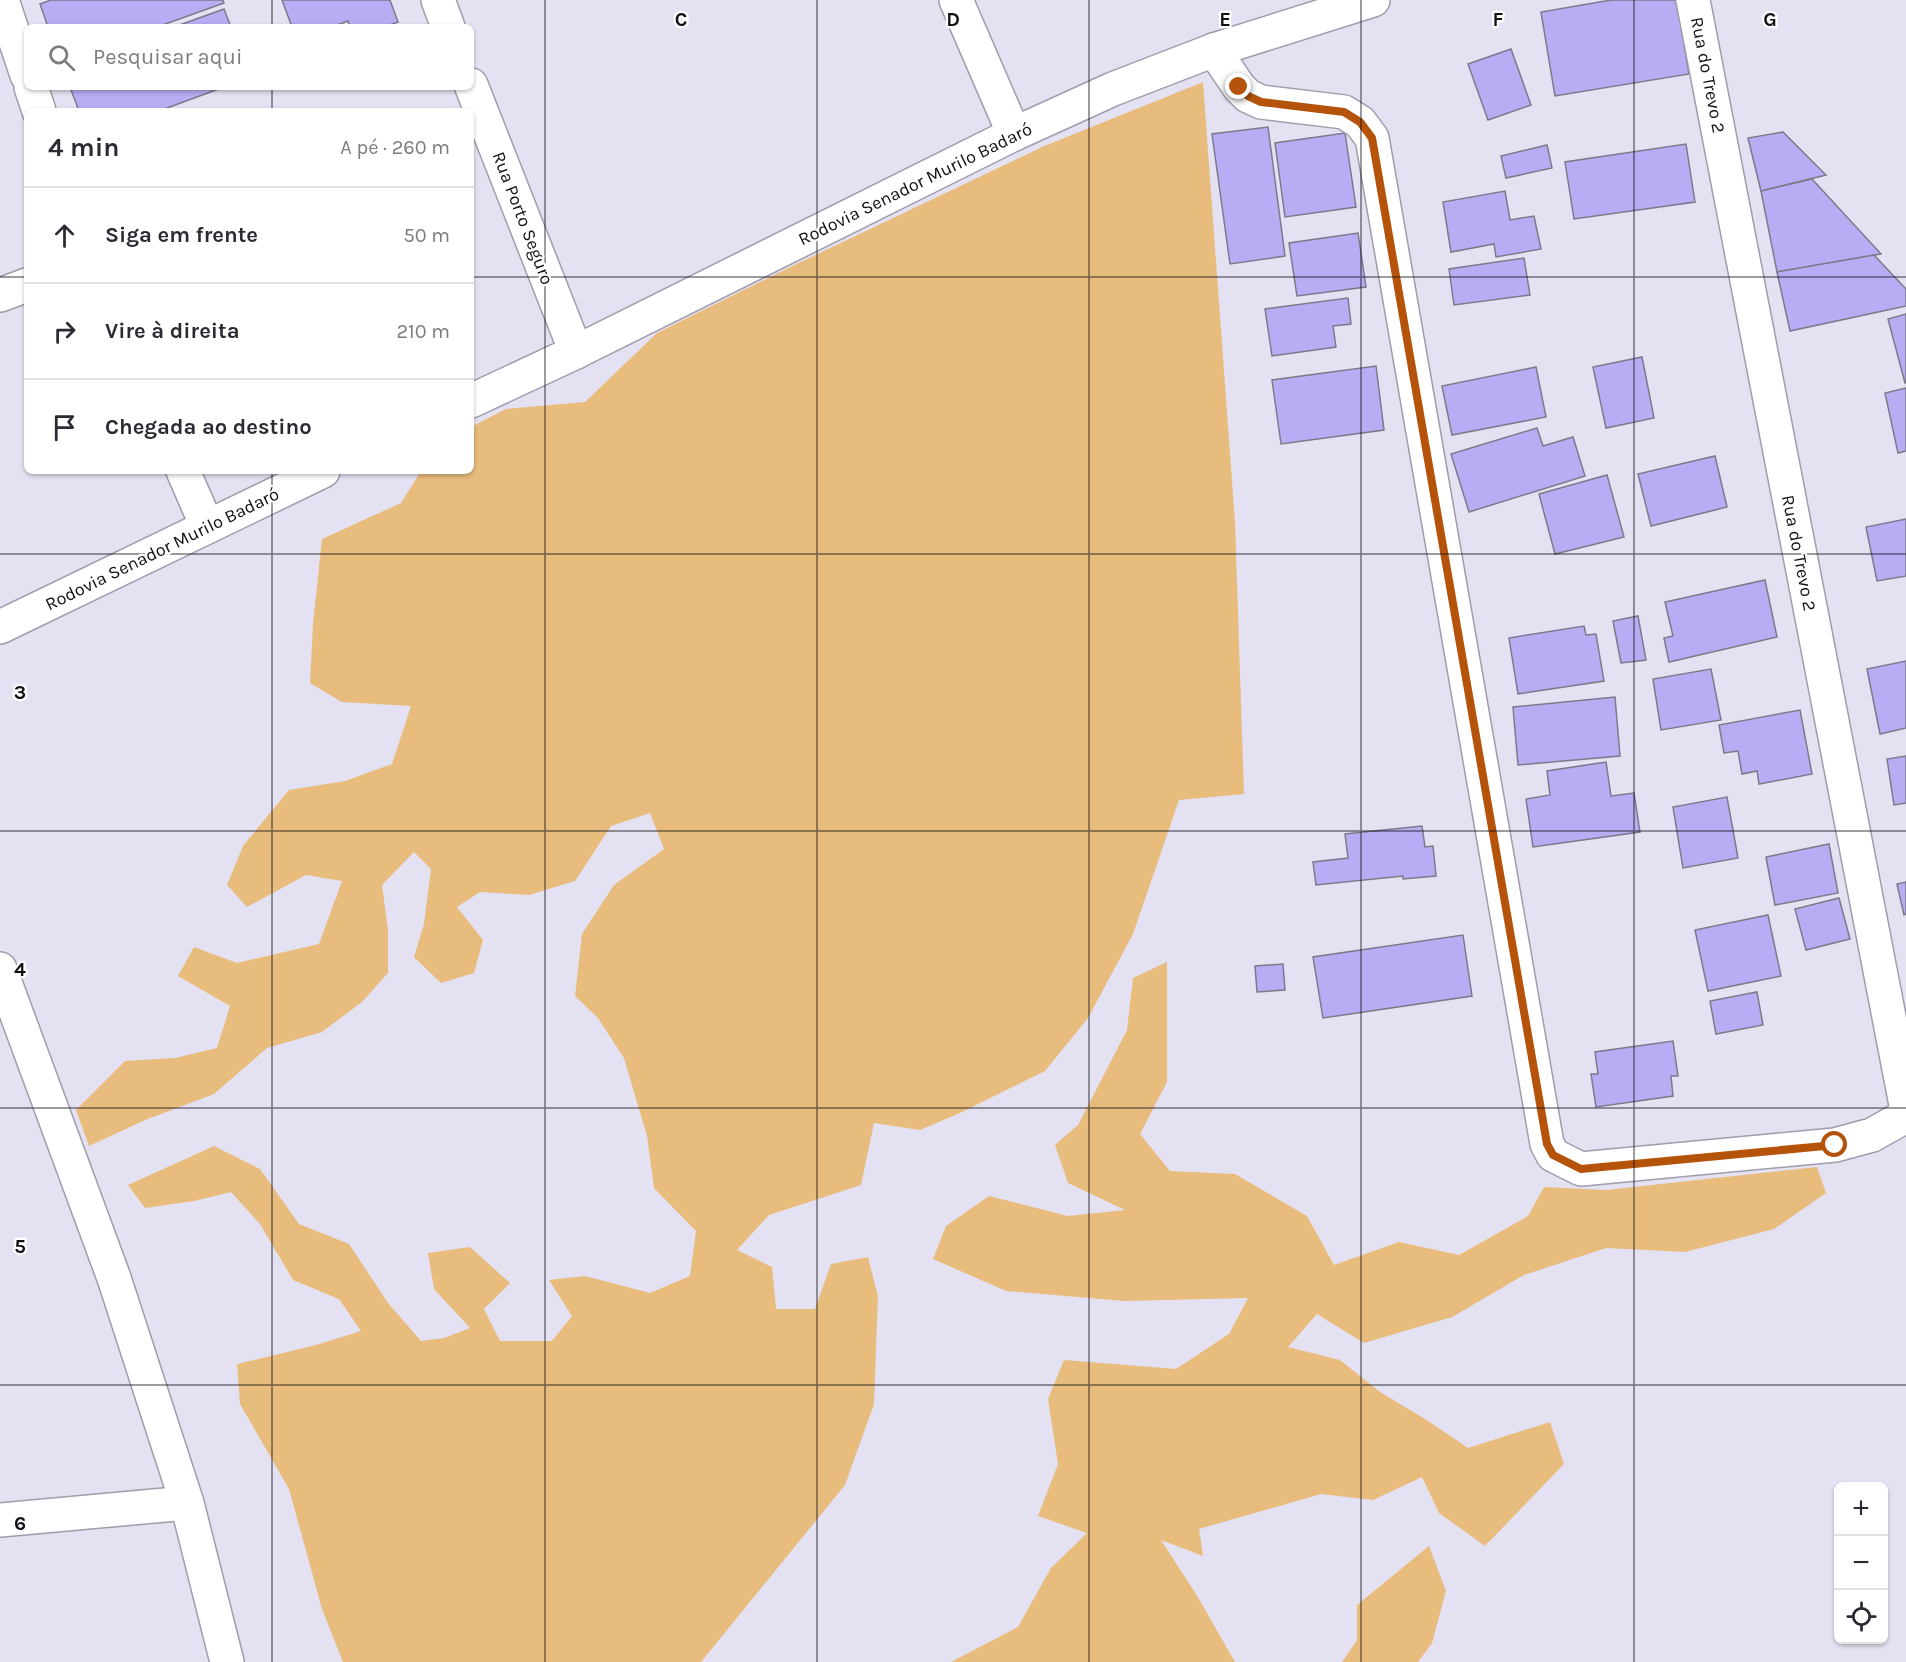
<!DOCTYPE html>
<html lang="pt">
<meta charset="utf-8">
<style>
:root{--surface:#fff;--page:#f2f2f3;--text:#2b2b33;--muted:#7c7c81;--line:#e1e1e2}
body{margin:0;font-family:Karla,sans-serif;background:var(--page);color:var(--text)}
.controls{position:absolute;right:18px;bottom:18px;display:grid;overflow:hidden;border-radius:9px;box-shadow:0 2px 4px #0004}
.controls button{width:54px;height:54px;display:grid;place-items:center;padding:0;border:0;border-bottom:2px solid var(--line);background:var(--surface);color:var(--text);font:30px sans-serif}
.stop{position:absolute;width:18px;height:18px;margin:-14px;border:4px solid #b45309;border-radius:50%;background:#fff}
.stop.end{background:#b45309;border-color:#fff;box-shadow:0 2px 6px #0008}
.list{margin:0;padding:0;list-style:none}
h2{display:flex;justify-content:space-between;align-items:center;height:78px;margin:0;padding:0 24px;font-size:26px}
h2 small{font-size:20px;font-weight:400;color:var(--muted)}
.list li{display:grid;grid-template-columns:39px 1fr auto;gap:18px;align-items:center;box-sizing:border-box;height:96px;padding:0 24px;border-top:2px solid var(--line)}
.list b{display:block;font-size:22px;white-space:nowrap}
.list em{font-size:20px;font-style:normal;color:var(--muted)}
.icon{flex:none;width:33px;height:33px;fill:none;stroke:currentColor;stroke-width:2;stroke-linecap:round;stroke-linejoin:round}
.map{position:relative;flex:none;width:1906px;height:1662px;overflow:hidden}
.search{position:absolute;background:var(--surface);box-shadow:0 2px 4px #0004;left:24px;top:24px;width:450px;height:66px;display:flex;align-items:center;gap:15px;box-sizing:border-box;padding:0 21px;border-radius:9px;color:var(--muted);font-size:22px}
.panel{position:absolute;background:var(--surface);box-shadow:0 2px 4px #0004;left:24px;top:108px;width:450px;height:366px;border-radius:9px}
.map>svg:first-child{display:block}
</style>
<div class="map">
<svg width="1906" height="1662" viewBox="0 0 1906 1662">
<rect width="100%" height="100%" fill="#e4e1f2"/>
<!-- green -->
<g fill="#e8bc7d">
<path d="M1203,82L1235,522L1244,794L1179,800L1133,934L1088,1018L1045,1071L960,1113L920,1130L874,1123L861,1185L769,1215L737,1250L772,1267L776,1309H815L831,1264L868,1257L878,1296L874,1404L845,1485L701,1662H343L322,1609L289,1489L240,1404L237,1364L316,1345L361,1331L339,1299L293,1280L260,1224L231,1192L194,1201L145,1208L128,1185L214,1146L260,1169L299,1224L349,1244L388,1303L421,1341L444,1338L470,1328L434,1289L428,1253L470,1247L510,1283L484,1309L500,1341H552L572,1316L549,1280L585,1276L650,1293L690,1276L696,1231L654,1188L647,1136L624,1058L598,1018L575,996L582,934L614,885L664,849L650,813L611,826L575,881L529,895L480,892L457,907L483,940L474,973L441,983L414,957L424,924L431,869L414,852L382,885L388,930V973L362,1002L322,1032L267,1048L214,1094L145,1120L89,1146L76,1110L125,1061L175,1058L217,1048L230,1006L178,976L194,947L237,963L319,944L342,881L306,875L247,907L227,885L243,846L289,790L345,781L392,764L411,706L342,702L310,683L313,624L322,539L401,503L421,471H471V427L506,409L585,402L657,333L782,271L1042,147Z"/>
<path d="M1167,962V1082L1140,1134L1170,1171L1235,1174L1307,1216L1334,1265L1399,1242L1459,1255L1528,1216L1544,1187L1606,1190L1817,1167L1826,1193L1774,1229L1685,1252L1606,1248L1524,1275L1452,1317L1364,1343L1317,1314L1288,1347L1340,1360L1380,1392L1425,1419L1468,1448L1550,1422L1564,1464L1485,1546L1439,1513L1422,1477L1373,1500L1321,1494L1199,1529L1203,1556L1161,1540L1196,1594L1235,1662H951L1018,1627L1051,1568L1087,1533L1038,1516L1058,1464L1048,1399L1064,1360L1176,1369L1229,1334L1248,1298L1124,1301L1006,1291L933,1259L946,1226L989,1196L1068,1216L1125,1210L1068,1183L1055,1145L1078,1125L1127,1030L1133,978Z"/>
<path d="M1429,1546L1446,1591L1432,1643L1418,1662H1342L1357,1640V1605Z"/>
</g>
<!-- building -->
<g fill="#baacf4" stroke="#7c7a89" stroke-width="1.5">
<path d="M51,0H223L224,3L157,27H48L40,4Z"/>
<path d="M282,0H390L398,22L384,27H350L348,21L332,27H292Z"/>
<path d="M1611,0H1677L1689,74L1555,96L1541,12Z"/>
<path d="M224,9L231,27H174Z"/>
<path d="M1511,49L1531,105L1488,120L1468,64Z"/>
<path d="M70,87H224L159,111H79Z"/>
<path d="M1268,127L1285,256L1230,264L1212,134Z"/>
<path d="M1783,132L1826,175L1761,191L1748,138Z"/>
<path d="M1345,133L1356,207L1285,217L1275,143Z"/>
<path d="M1686,144L1695,202L1574,219L1565,162Z"/>
<path d="M1547,145L1552,168L1506,178L1501,156Z"/>
<path d="M1812,179L1881,254L1777,272L1761,191Z"/>
<path d="M1505,191L1510,220L1534,216L1541,249L1496,257L1494,244L1451,252L1443,202Z"/>
<path d="M1358,233L1366,287L1297,296L1289,243Z"/>
<path d="M1874,255L1906,289V306L1790,331L1777,272Z"/>
<path d="M1524,258L1530,295L1454,305L1449,269Z"/>
<path d="M1348,298L1351,324L1333,326L1336,347L1272,356L1265,309Z"/>
<path d="M1906,314V383H1905L1888,319Z"/>
<path d="M1642,357L1654,418L1606,428L1593,367Z"/>
<path d="M1376,366L1384,430L1281,444L1272,380Z"/>
<path d="M1536,367L1546,417L1452,435L1442,386Z"/>
<path d="M1906,388V451L1898,453L1885,393Z"/>
<path d="M1537,428L1543,446L1573,437L1585,476L1469,512L1451,454Z"/>
<path d="M1715,456L1727,507L1651,526L1638,474Z"/>
<path d="M1607,475L1624,537L1555,554L1539,494Z"/>
<path d="M1906,519V576L1877,581L1866,527Z"/>
<path d="M1765,580L1777,637L1669,662L1664,638L1673,636L1665,602Z"/>
<path d="M1638,616L1646,660L1621,663L1613,621Z"/>
<path d="M1584,626L1586,635L1596,634L1604,681L1518,694L1509,638Z"/>
<path d="M1906,661V728L1880,734L1867,669Z"/>
<path d="M1711,669L1721,720L1661,730L1653,679Z"/>
<path d="M1615,697L1620,756L1518,765L1513,707Z"/>
<path d="M1800,710L1812,774L1759,784L1757,771L1742,774L1738,751L1724,753L1719,725Z"/>
<path d="M1906,756V803L1894,805L1887,759Z"/>
<path d="M1606,762L1611,796L1634,793L1640,832L1533,847L1526,799L1550,795L1547,771Z"/>
<path d="M1727,797L1738,858L1683,868L1673,807Z"/>
<path d="M1422,826L1425,847L1433,846L1436,876L1403,879V876L1316,885L1313,862L1348,858L1345,834Z"/>
<path d="M1829,844L1838,893L1775,905L1766,857Z"/>
<path d="M1906,882V914L1904,915L1897,884Z"/>
<path d="M1839,898L1850,939L1806,950L1795,909Z"/>
<path d="M1768,915L1781,976L1708,991L1695,930Z"/>
<path d="M1463,935L1472,996L1323,1018L1313,957Z"/>
<path d="M1283,964L1285,990L1257,992L1255,966Z"/>
<path d="M1757,992L1763,1025L1716,1034L1710,1001Z"/>
<path d="M1673,1041L1678,1076H1671L1673,1096L1596,1107L1591,1074H1598L1595,1052Z"/>
</g>
<g fill="none" stroke-linecap="round" stroke-linejoin="round">
<defs>
<g id="minor">
<path d="M2,0L27,75"/>
<path d="M438,0L448,27"/>
<path d="M956,0L1014,134"/>
<path d="M1693,0L1906,1105"/>
<path d="M1214,50L1239,87L1248,96L1261,102L1344,112L1360,122L1372,138L1547,1144L1553,1155L1581,1169L1835,1145L1872,1135L1906,1116"/>
<path d="M471,85L576,352"/>
<path d="M31,87L39,111"/>
<path d="M0,295L27,285"/>
<path d="M183,471L207,526"/>
<path d="M0,969L114,1278L187,1503L227,1662"/>
<path d="M0,1520L187,1503"/>
</g>
<g id="primary">
<path d="M471,401L576,352L1014,134L1113,89L1214,50L1373,0"/>
<path d="M0,627L323,471"/>
</g>
</defs>
<!-- minor casing -->
<use href="#minor" stroke="#9f9cac" stroke-width="36"/>
<!-- primary casing -->
<use href="#primary" stroke="#9f9cac" stroke-width="36"/>
<!-- minor -->
<use href="#minor" stroke="#fff" stroke-width="33"/>
<!-- primary -->
<use href="#primary" stroke="#fff" stroke-width="33"/>
</g>
<g fill="none" stroke-linecap="round" stroke-linejoin="round">
<!-- route -->
<path stroke="#b45309" stroke-width="8" d="M1239,87L1248,96L1261,102L1344,112L1360,122L1372,138L1547,1144L1553,1155L1581,1169L1835,1145"/>
</g>
<!-- grid -->
<path fill="none" stroke="#111015" stroke-width="1.5" stroke-opacity="0.55" d="M272,0V27M545,0V1662M817,0V1662M1089,0V1662M1361,0V1662M1634,0V1662M272,87V111M0,277H27M471,277H1906M272,471V1662M0,554H1906M0,831H1906M0,1108H1906M0,1385H1906"/>
<g text-anchor="middle" stroke-width="4.5" stroke-linejoin="round" paint-order="stroke">
<!-- street labels -->
<g font-size="18" fill="#111015" stroke="#fff">
<text transform="translate(1708 75) rotate(79)" y="6">Rua do Trevo 2</text>
<text transform="translate(915 184) rotate(-26)" y="6">Rodovia Senador Murilo Badaró</text>
<text transform="translate(523 218) rotate(69)" y="6">Rua Porto Seguro</text>
<text transform="translate(162 549) rotate(-26)" y="6">Rodovia Senador Murilo Badaró</text>
<text transform="translate(1799 553) rotate(79)" y="6">Rua do Trevo 2</text>
</g>
</g>
<g font-size="20" text-anchor="middle" font-weight="bold" fill="#111015" stroke="#fff" stroke-width="4.5" stroke-linejoin="round" paint-order="stroke">
<text x="681" y="26">C</text>
<text x="953" y="26">D</text>
<text x="1225" y="26">E</text>
<text x="1498" y="26">F</text>
<text x="1770" y="26">G</text>
<text x="20" y="699">3</text>
<text x="20" y="976">4</text>
<text x="20" y="1253">5</text>
<text x="20" y="1530">6</text>
</g>
</svg>
<div class="controls">
<button>+</button>
<button>−</button>
<button><svg class="icon" aria-label="locate" viewBox="0 0 24 24"><circle cx="12" cy="12" r="6"/><path d="M12 2v4M12 18v4M2 12h4M18 12h4"/></svg></button>
</div>
<div class="stop" style="left:1835px;top:1145px"></div>
<div class="stop end" style="left:1239px;top:87px"></div>
<div class="search"><svg class="icon" aria-label="search" viewBox="0 0 24 24"><circle cx="10" cy="10" r="6"/><path d="M15 15l6 6"/></svg>Pesquisar aqui</div>
<section class="panel">
<h2>4 min<small>A pé · 260 m</small></h2>
<ul class="list">
<li><svg class="icon" aria-label="ahead" viewBox="0 0 24 24"><path d="M12 20V5M6 11l6-6 6 6"/></svg><div><b>Siga em frente</b></div><em>50 m</em></li>
<li><svg class="icon" aria-label="right" viewBox="0 0 24 24"><path d="M7 20v-9h11M14 6l5 5-5 5"/></svg><div><b>Vire à direita</b></div><em>210 m</em></li>
<li><svg class="icon" aria-label="arrive" viewBox="0 0 24 24"><path d="M6 21V4h12l-3 4 3 4H6"/></svg><div><b>Chegada ao destino</b></div></li>
</ul>
</section>
</div>
